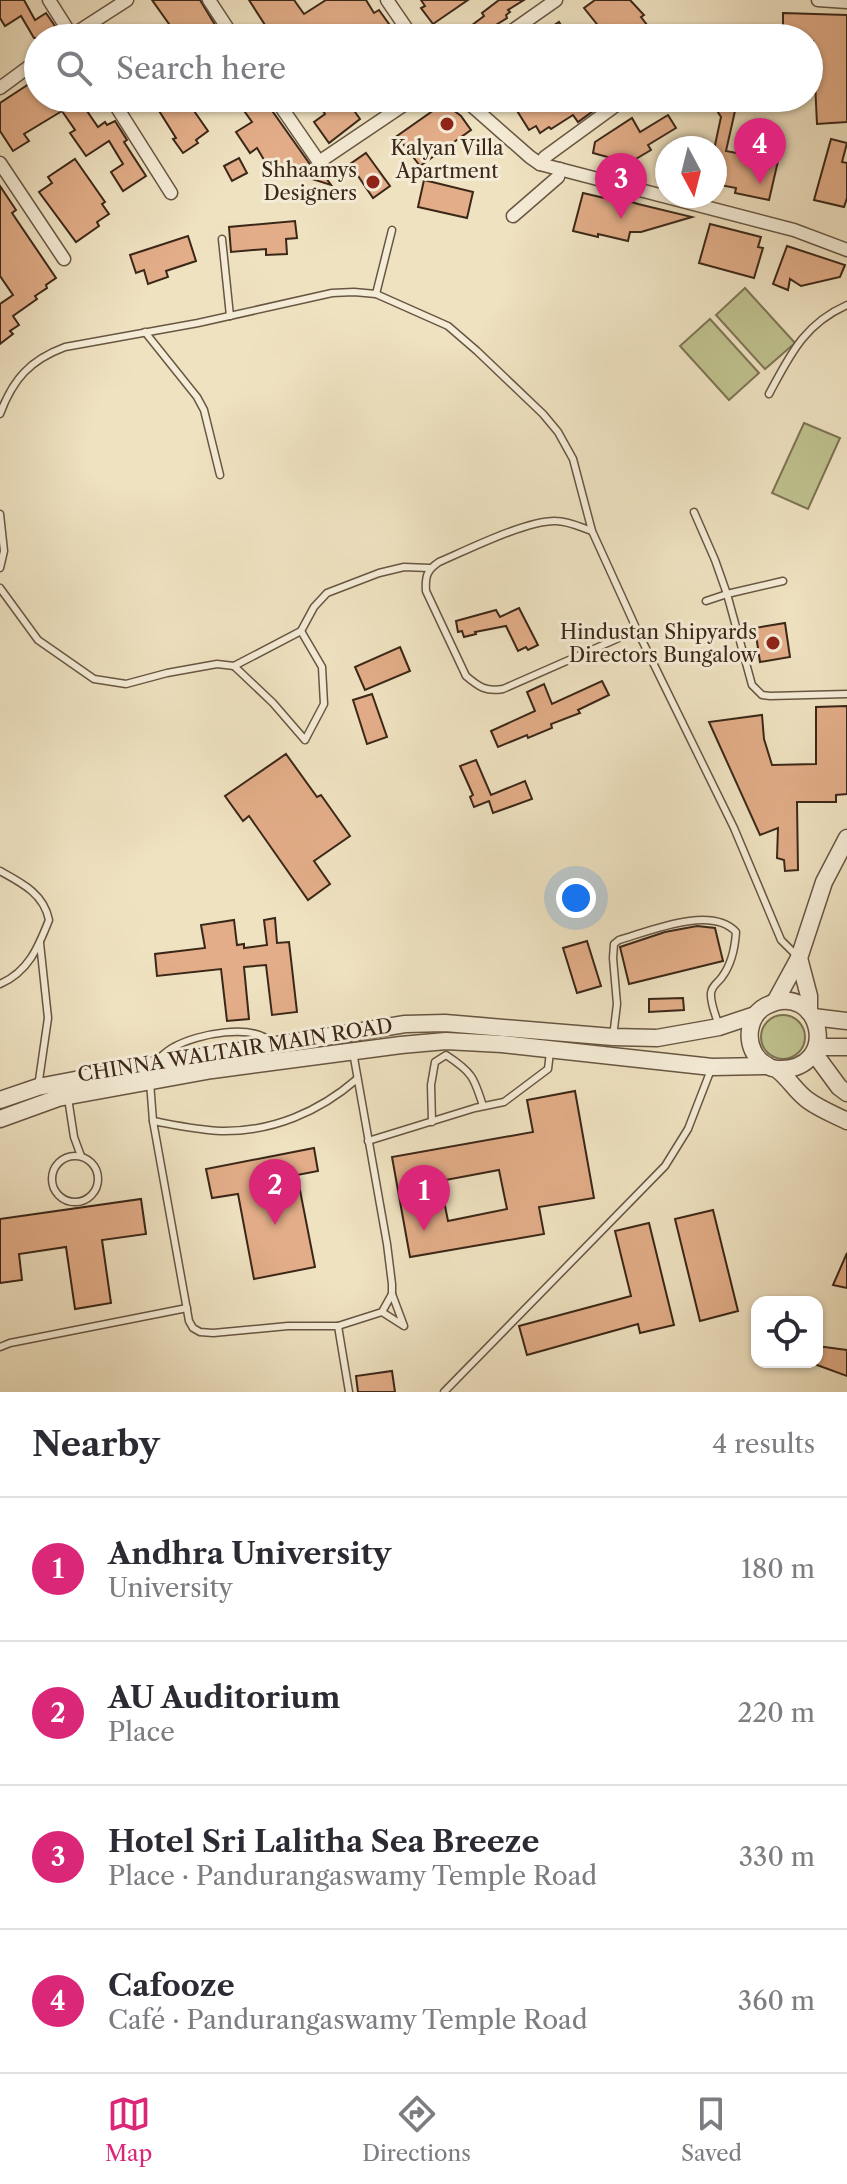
<!DOCTYPE html>
<meta charset="utf-8">
<style>
:root{--surface:#fff;--page:#f7f7f7;--text:#2b2b33;--muted:#7c7c81;--line:#e1e1e2;--accent:#db2777}
body{margin:0;font-family:"Libre Caslon Text",serif;background:var(--page);color:var(--text)}
.controls{position:absolute;right:24px;bottom:24px;display:grid;overflow:hidden;border-radius:16px;box-shadow:0 2px 6px #0004}
.controls button{width:72px;height:72px;display:grid;place-items:center;padding:0;border:0;border-bottom:2px solid var(--line);background:var(--surface);color:var(--text);font:40px sans-serif}
.compass{position:absolute;left:655px;top:136px;width:72px;height:72px;border-radius:50%;background:var(--surface);box-shadow:0 2px 6px #0004;rotate:173deg}
.you{position:absolute;left:576px;top:898px;width:28px;height:28px;margin:-20px;border:6px solid #fff;border-radius:50%;background:#1a73e8;box-shadow:0 0 0 12px #1a73e833}
.badge{display:grid;place-items:center;width:52px;height:52px;border-radius:50%;background:var(--accent);color:#fff;font-size:26px;font-weight:700}
.pin{position:absolute;translate:-50% -66px;filter:drop-shadow(0 2px 4px #0008)}
.pin::after{content:'';position:absolute;top:42px;width:28px;height:24px;background:inherit;clip-path:polygon(0 0,100% 0,50% 100%)}
.list{margin:0;padding:0;list-style:none}
h2{display:flex;justify-content:space-between;align-items:center;height:104px;margin:0;padding:0 32px;font-size:34px}
h2 small{font-size:26px;font-weight:400;color:var(--muted)}
.list li{display:grid;grid-template-columns:52px 1fr auto;gap:24px;align-items:center;box-sizing:border-box;height:144px;padding:0 32px;border-top:2px solid var(--line)}
.list b{display:block;font-size:30px;white-space:nowrap}
.list p{margin:0;font-size:26px;white-space:nowrap;color:var(--muted)}
.list em{font-size:26px;font-style:normal;color:var(--muted)}
.icon{flex:none;width:44px;height:44px;fill:none;stroke:currentColor;stroke-width:2;stroke-linecap:round;stroke-linejoin:round}
.map{position:relative;flex:none;width:847px;height:1392px;overflow:hidden}
.search{position:absolute;background:var(--surface);box-shadow:0 2px 6px #0004;left:24px;right:24px;top:24px;height:88px;display:flex;align-items:center;gap:20px;box-sizing:border-box;padding:0 28px;border-radius:44px;color:var(--muted);font-size:30px}
.sheet{height:680px;background:var(--surface)}
nav{display:flex;justify-content:space-around;align-items:center;box-sizing:border-box;height:112px;border-top:2px solid var(--line);background:var(--surface);font-size:22px;color:var(--muted)}
nav a{display:grid;justify-items:center;gap:4px}
nav .on{color:var(--accent)}
.map>svg:first-child{display:block}
</style>
<div class="map">
<svg width="847" height="1392" viewBox="0 0 847 1392">
<rect width="100%" height="100%" fill="#efe2c1"/>
<filter id="stains"><feTurbulence type="fractalNoise" baseFrequency=".0025" numOctaves="4"/><feColorMatrix values="0 0 0 0 .2 0 0 0 0 .09 0 0 0 0 .02 0 0 0 .5 -.17"/></filter>
<radialGradient id="worn" r=".72"><stop offset=".6" stop-color="#630" stop-opacity="0"/><stop offset="1" stop-color="#630" stop-opacity=".3"/></radialGradient>
<!-- green -->
<g fill="#bfc28f" stroke="#7d7454" stroke-width="2">
<path d="M745,288L795,343L765,369L716,315Z"/>
<path d="M710,319L759,373L729,400L680,346Z"/>
<path d="M804,423L840,438L808,509L772,493Z"/>
<circle cx="783" cy="1037" r="22"/>
</g>
<!-- building -->
<g fill="#e2ad88" stroke="#3b2718" stroke-width="2" fill-rule="evenodd">
<path d="M0,0H24L35,20L46,13L59,32L49,38H34L21,16L5,26L0,18Z"/>
<path d="M152,0H200L223,38H147L169,24Z"/>
<path d="M249,0H294L304,14L326,0H366L374,13L379,10L399,38H268L260,28L265,25Z"/>
<path d="M421,0H468L433,24L421,8L425,6Z"/>
<path d="M499,0H524L508,10L510,12L506,15L507,18L483,33L487,38H455L484,16L482,13Z"/>
<path d="M595,0H630L644,15L641,17L657,38H585L600,28L584,8Z"/>
<path d="M783,13L847,15V122L817,124L813,41H809V38H788L783,33Z"/>
<path d="M559,22L569,38H535Z"/>
<path d="M38,78V98H78L98,127L105,122L107,125L115,121L127,140L124,142L146,176L123,191L111,172L123,164L109,141L86,156L70,133L75,130L62,111L24,134L29,141L13,151L0,131V103Z"/>
<path d="M151,98H185L208,131L196,140L198,143L183,153L173,139L176,138Z"/>
<path d="M235,98H263L312,167L316,170L321,171L331,185L267,165L257,148L250,153L236,132L252,122Z"/>
<path d="M314,98H345L360,119L329,143L314,122L325,114Z"/>
<path d="M509,98H611L578,122L573,115L551,129L549,127L540,133L536,126L529,130Z"/>
<path d="M709,98H756L735,111L726,151L778,161L769,200L735,193L736,188L715,184V145L721,117Z"/>
<path d="M444,103L461,116L471,130L420,166L397,136Z"/>
<path d="M668,115L676,128L648,145L651,150L629,163L593,153L595,142L632,118L640,132Z"/>
<path d="M831,139L847,143L842,162L847,163V198L844,207L814,200Z"/>
<path d="M366,153L390,186L373,198L350,164Z"/>
<path d="M239,158L247,173L232,181L224,166Z"/>
<path d="M75,159L105,202L102,204L109,214L97,222L99,226L76,242L39,192L52,183L48,177Z"/>
<path d="M424,180L473,192L467,218L418,207Z"/>
<path d="M0,186L16,210L12,213L56,278L46,285L47,288L35,296L37,299L13,316L19,325L10,331L13,334L0,344V304L13,295L0,276Z"/>
<path d="M583,193L613,200L614,196L638,204L692,217L641,232H630L628,241L598,234V237L573,231Z"/>
<path d="M295,221L297,238L286,239L287,254L266,255V249L231,252L229,227Z"/>
<path d="M710,224L761,237L758,247L763,248L754,278L699,263Z"/>
<path d="M188,236L196,261L166,271L168,277L148,284L144,270L136,273L130,255Z"/>
<path d="M787,246L845,265L840,277L801,286L790,279L788,290L773,284Z"/>
<path d="M519,608L538,645L528,650L526,647L518,651L506,626L475,632L476,634L464,637L462,631L458,632L456,621L496,610L500,617Z"/>
<path d="M785,623L790,657L760,662L755,628Z"/>
<path d="M400,647L410,671L365,690L355,667Z"/>
<path d="M602,681L609,695L578,710L580,713L551,724L552,728L528,738L527,735L498,747L491,731L535,711L527,692L544,684L552,704Z"/>
<path d="M372,694L387,737L367,744L353,700Z"/>
<path d="M847,706V794L836,795V802H797L798,870L785,871L784,860L777,858L778,828L760,835L709,722L762,715L764,739L772,765L816,764V707Z"/>
<path d="M286,754L317,797L321,795L350,836L314,861L330,884L308,900L249,816L243,821L225,796Z"/>
<path d="M476,760L491,795L525,781L532,799L493,813L489,801L474,807L470,797L473,795L460,766Z"/>
<path d="M275,918L277,943L289,942L297,1012L272,1015L266,965L244,967L249,1019L227,1021L221,969L157,976L155,954L205,948L201,925L234,920L237,945L244,944V948L267,945L264,920Z"/>
<path d="M697,926L715,928L723,961L629,984L620,947L665,932Z"/>
<path d="M587,941L601,986L577,993L563,948Z"/>
<path d="M683,998L684,1010L649,1012V999Z"/>
<path d="M575,1091L594,1198L539,1207L544,1234L410,1257L392,1157L533,1132L527,1100ZM499,1170L507,1209L448,1221L440,1181Z"/>
<path d="M314,1148L318,1171L297,1175L315,1267L254,1279L238,1194L212,1198L206,1169Z"/>
<path d="M141,1199L146,1234L102,1240L111,1303L75,1309L66,1247L19,1254L22,1280L0,1283V1219Z"/>
<path d="M713,1210L738,1311L700,1321L675,1219Z"/>
<path d="M649,1223L674,1325L640,1333L638,1324L527,1355L519,1326L631,1296L615,1231Z"/>
<path d="M847,1253V1288L833,1285Z"/>
<path d="M817,1346L847,1350V1376L817,1365Z"/>
<path d="M392,1371L395,1392H358L356,1376Z"/>
</g>
<g fill="none" stroke-linecap="round" stroke-linejoin="round">
<defs>
<g id="service">
<path d="M222,239L230,316"/>
<path d="M376,294L392,230"/>
<path d="M145,332L197,397L204,410L220,475"/>
<path d="M769,394C790,355 804,324 847,305"/>
<path d="M0,414C13,379 30,360 65,347L198,323L332,293L354,292L376,294L448,326L477,351L543,414L558,432L573,459L592,531L637,630L734,828L781,940L797,956"/>
<path d="M694,512L715,560L727,594L752,685L762,695L770,696L847,694"/>
<path d="M0,514L4,551L0,568"/>
<path d="M592,531C580,527 568,521 556,521C527,520 467,550 439,562C427,570 425,576 426,591L466,676C479,687 486,692 503,689L637,630"/>
<path d="M0,588L38,640L94,679L126,684L167,673L217,664L234,666L301,631"/>
<path d="M706,601L727,594L783,581"/>
<path d="M234,666L273,703L305,740L324,704L322,667L301,631L314,607L327,593L379,573L404,567L429,568"/>
<path d="M0,871C22,883 44,894 49,920C38,948 28,972 0,984"/>
<path d="M613,1037L617,1004L613,958L614,944L619,940C650,931 711,905 736,932C735,947 731,965 722,977C718,983 712,985 711,993C710,1003 716,1016 719,1026"/>
<path d="M158,1059C163,1055 168,1050 174,1047C197,1034 254,1022 273,1044"/>
<path d="M150,1082L153,1121L189,1321L193,1328L200,1332L213,1333L288,1326H338L349,1392"/>
<path d="M38,1087L48,1018L40,943"/>
<path d="M68,1098L74,1137L81,1156"/>
<path d="M153,1121C175,1125 198,1130 221,1131C272,1132 319,1112 357,1079"/>
<path d="M432,1122L431,1085L435,1062L446,1055C472,1072 474,1077 483,1106"/>
<path d="M368,1141L475,1108L504,1102L548,1069L550,1052"/>
<circle cx="75" cy="1179" r="23"/>
<path d="M382,1312L404,1326L392,1294"/>
<path d="M338,1326L382,1312L392,1294V1284L387,1244L353,1052"/>
<path d="M0,1347L10,1343L187,1308"/>
<path d="M444,1392L665,1166L688,1129L712,1067"/>
</g>
<g id="minor">
<path d="M49,0L73,38"/>
<path d="M209,0L234,38"/>
<path d="M387,0L413,38"/>
<path d="M818,0L847,2"/>
<path d="M68,38L127,0"/>
<path d="M502,38L556,0"/>
<path d="M709,38L711,37"/>
<path d="M0,88L38,60"/>
<path d="M111,98L171,193"/>
<path d="M275,98L319,162L414,98"/>
<path d="M463,98L530,157L540,164L794,230L847,250"/>
<path d="M0,163L64,259"/>
<path d="M540,164L545,157L626,98"/>
<path d="M513,216L558,177L560,169"/>
</g>
<g id="tertiary">
<path d="M799,958L809,996V1012"/>
<path d="M775,1002L799,958L824,882L847,838"/>
<path d="M813,1017L847,1021"/>
<path d="M817,1047H847"/>
<path d="M814,1053L839,1087L847,1093"/>
<path d="M777,1069C843,1072 821,978 766,1006C756,1011 752,1019 750,1030C748,1044 754,1059 768,1066C776,1071 771,1065 779,1071C790,1080 797,1093 809,1101C820,1109 835,1115 847,1121"/>
<path d="M0,1100L38,1087L154,1065L405,1024L445,1023L613,1037L657,1038L719,1027L755,1015"/>
<path d="M0,1119L58,1098L212,1070L401,1045L446,1041L502,1044L712,1067L767,1066"/>
</g>
</defs>
<!-- service casing -->
<use href="#service" stroke="#685642" stroke-width="9"/>
<!-- minor casing -->
<use href="#minor" stroke="#685642" stroke-width="15"/>
<!-- tertiary casing -->
<use href="#tertiary" stroke="#685642" stroke-width="19"/>
<!-- service -->
<use href="#service" stroke="#f5ecd7" stroke-width="6"/>
<!-- minor -->
<use href="#minor" stroke="#f5ecd7" stroke-width="12"/>
<!-- tertiary -->
<use href="#tertiary" stroke="#f5ecd7" stroke-width="16"/>
</g>
<!-- markers -->
<g fill="#8f2418" stroke="#f5ecd7" stroke-width="3">
<circle cx="447" cy="124" r="8"/>
<circle cx="373" cy="182" r="8"/>
<circle cx="773" cy="643" r="8"/>
</g>
<g text-anchor="middle" stroke-width="6" stroke-linejoin="round" paint-order="stroke">
<!-- poi labels -->
<g font-size="20" fill="#3b2718" stroke="#f5ecd7" text-anchor="end">
<text x="447" y="155" text-anchor="middle">Kalyan Villa<tspan x="447" dy="23">Apartment</tspan></text>
<text x="357" y="177">Shhaamys<tspan x="357" dy="23">Designers</tspan></text>
<text x="757" y="639">Hindustan Shipyards<tspan x="757" dy="23">Directors Bungalow</tspan></text>
</g>
<!-- street labels -->
<g font-size="20" fill="#3b2718" stroke="#f5ecd7">
<text transform="translate(235 1050) rotate(-9)" y="7">CHINNA WALTAIR MAIN ROAD</text>
</g>
</g>
<rect width="100%" height="100%" filter="url(#stains)"/>
<rect width="100%" height="100%" fill="url(#worn)"/>
</svg>
<div class="controls">
<button><svg class="icon" aria-label="locate" viewBox="0 0 24 24"><circle cx="12" cy="12" r="6"/><path d="M12 2v4M12 18v4M2 12h4M18 12h4"/></svg></button>
</div>
<svg class="compass" viewBox="-18 -18 36 36"><path d="M0-13l5 13h-10z" fill="#e53935"/><path d="M0 13l5-13h-10z" fill="#7c7c81"/></svg>
<div class="you"></div>
<div class="pin badge" style="left:424px;top:1231px">1</div>
<div class="pin badge" style="left:275px;top:1225px">2</div>
<div class="pin badge" style="left:621px;top:219px">3</div>
<div class="pin badge" style="left:760px;top:184px">4</div>
<div class="search"><svg class="icon" aria-label="search" viewBox="0 0 24 24"><circle cx="10" cy="10" r="6"/><path d="M15 15l6 6"/></svg>Search here</div>
</div>
<section class="sheet">
<h2>Nearby<small>4 results</small></h2>
<ul class="list">
<li><span class="badge">1</span><div><b>Andhra University</b><p>University</p></div><em>180 m</em></li>
<li><span class="badge">2</span><div><b>AU Auditorium</b><p>Place</p></div><em>220 m</em></li>
<li><span class="badge">3</span><div><b>Hotel Sri Lalitha Sea Breeze</b><p>Place · Pandurangaswamy Temple Road</p></div><em>330 m</em></li>
<li><span class="badge">4</span><div><b>Cafooze</b><p>Café · Pandurangaswamy Temple Road</p></div><em>360 m</em></li>
</ul>
</section>
<nav>
<a class="on"><svg class="icon" aria-label="map" viewBox="0 0 24 24"><path d="M3 6l6-2 6 2 6-2v14l-6 2-6-2-6 2zM9 4v14M15 6v14"/></svg>Map</a>
<a><svg class="icon" aria-label="directions" viewBox="0 0 24 24"><path d="M12 3l9 9-9 9-9-9zM9 14v-3h6M13 9l2 2-2 2"/></svg>Directions</a>
<a><svg class="icon" aria-label="saved" viewBox="0 0 24 24"><path d="M7 4h10v16l-5-4-5 4z"/></svg>Saved</a>
</nav>
